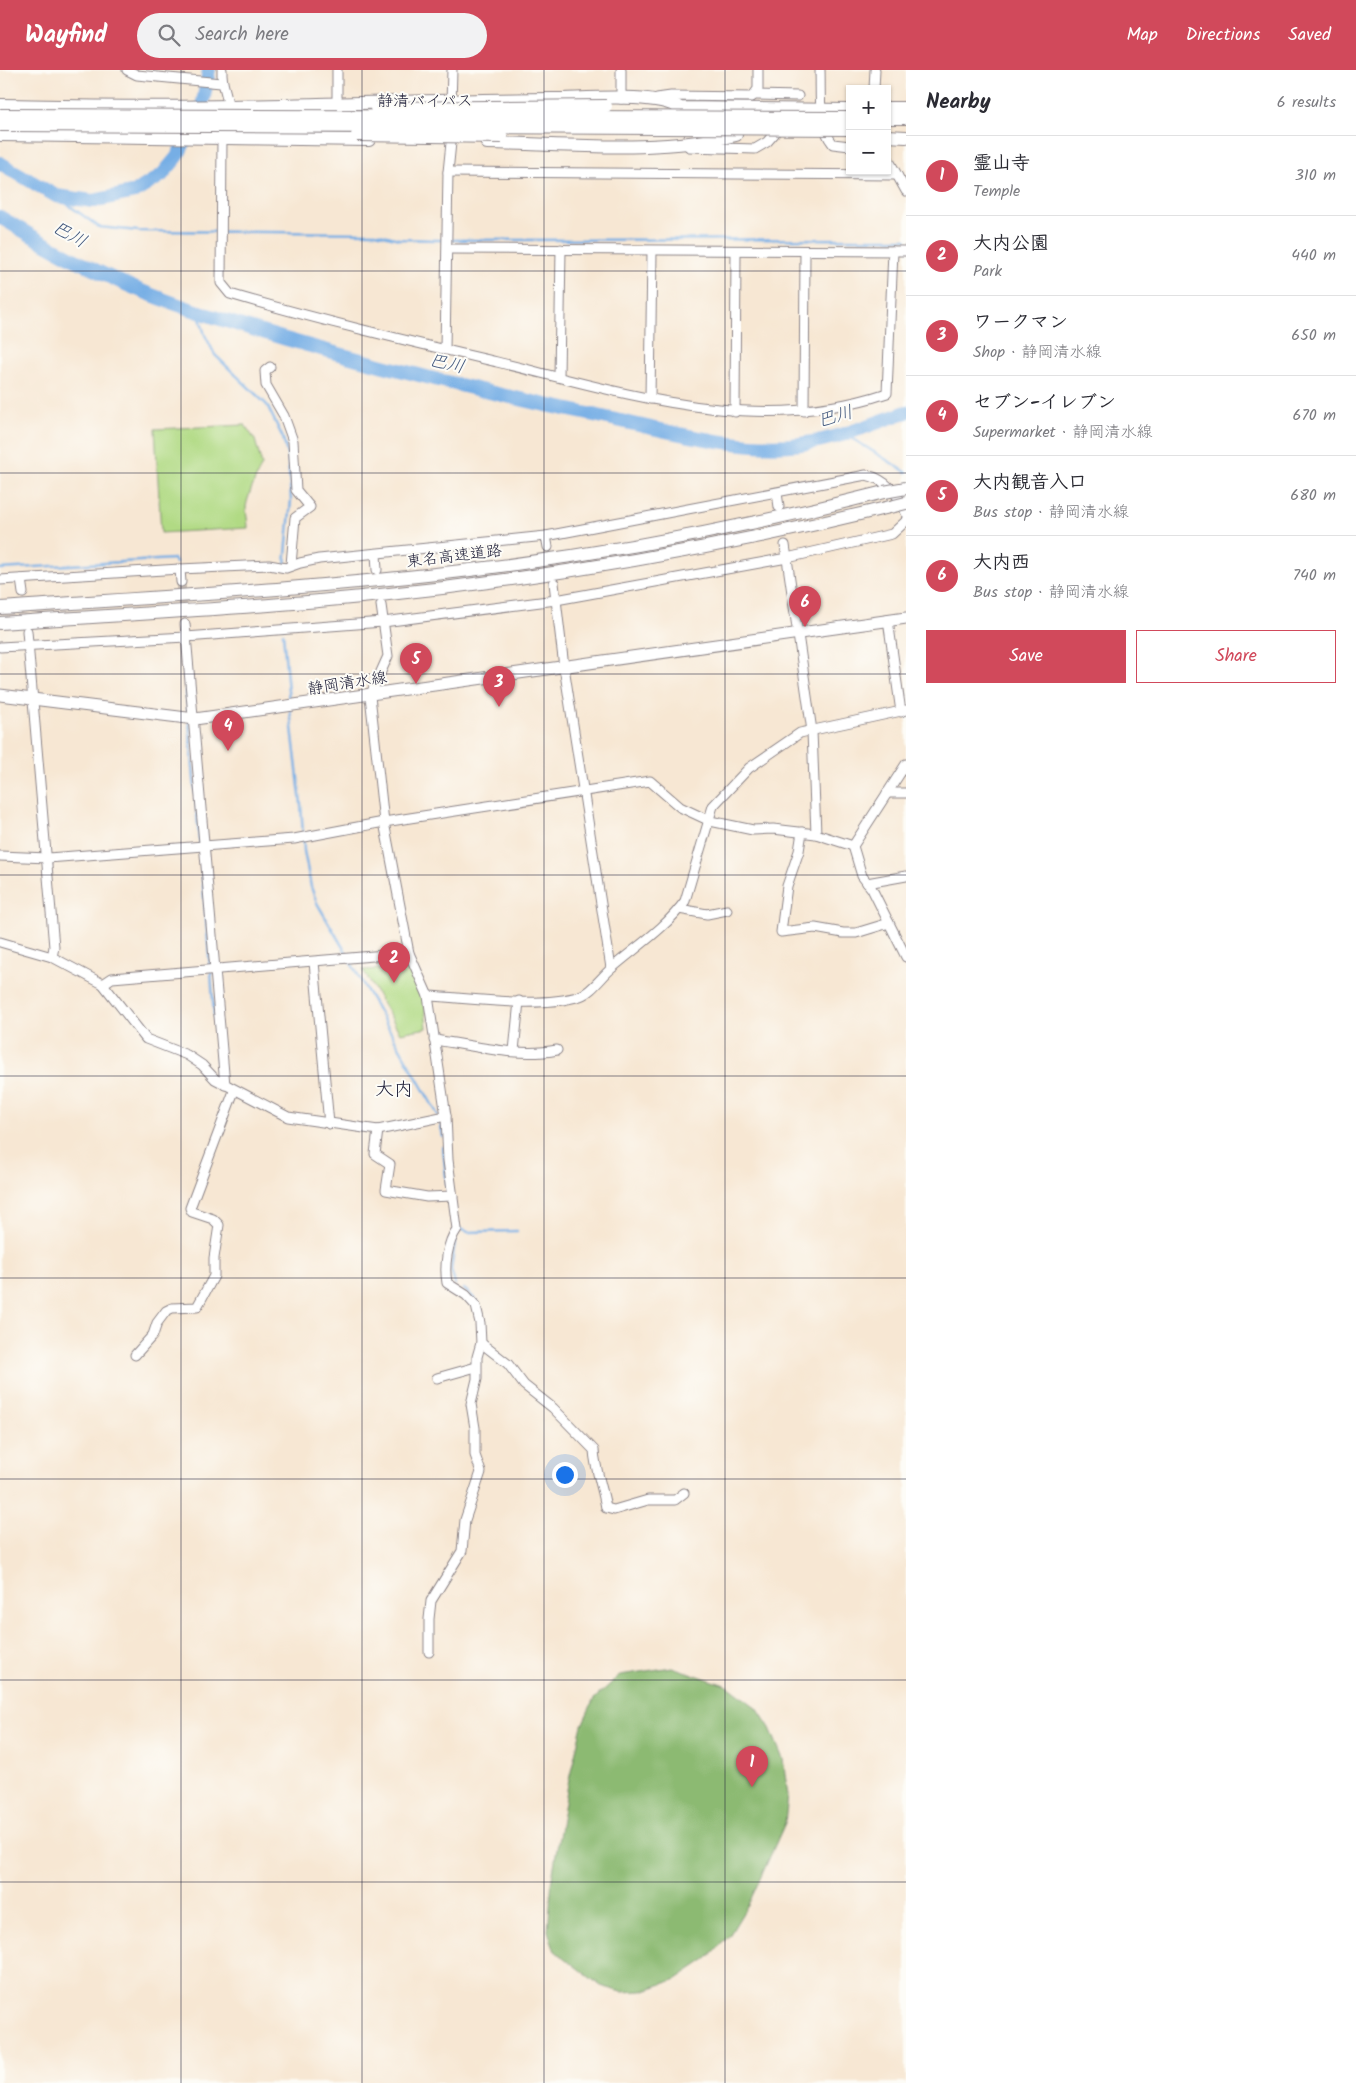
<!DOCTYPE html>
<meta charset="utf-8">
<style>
:root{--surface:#fff;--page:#f2f2f3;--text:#2b2b33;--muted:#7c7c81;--line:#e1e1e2;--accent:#d1495b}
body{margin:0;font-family:Kalam,"Klee One",sans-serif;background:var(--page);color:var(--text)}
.controls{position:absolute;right:15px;top:15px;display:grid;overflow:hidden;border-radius:0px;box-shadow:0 1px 4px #0004}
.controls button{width:45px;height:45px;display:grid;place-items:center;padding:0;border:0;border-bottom:1px solid var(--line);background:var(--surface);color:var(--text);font:25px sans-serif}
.you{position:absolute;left:564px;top:1404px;width:18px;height:18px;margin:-12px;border:4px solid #fff;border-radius:50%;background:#1a73e8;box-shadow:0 0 0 8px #1a73e833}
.badge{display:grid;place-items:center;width:32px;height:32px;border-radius:50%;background:var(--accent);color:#fff;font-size:16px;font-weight:700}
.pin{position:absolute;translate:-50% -41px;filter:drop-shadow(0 1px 2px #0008)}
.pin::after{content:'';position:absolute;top:26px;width:18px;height:15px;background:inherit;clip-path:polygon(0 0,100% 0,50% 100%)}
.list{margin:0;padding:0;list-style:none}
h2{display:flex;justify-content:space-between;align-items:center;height:65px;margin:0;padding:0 20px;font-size:21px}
h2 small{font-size:16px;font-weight:400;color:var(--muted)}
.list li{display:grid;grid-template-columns:32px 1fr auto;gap:15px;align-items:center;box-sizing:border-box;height:80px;padding:0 20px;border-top:1px solid var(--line)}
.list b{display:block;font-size:19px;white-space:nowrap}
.list p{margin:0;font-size:16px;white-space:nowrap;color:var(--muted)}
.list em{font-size:16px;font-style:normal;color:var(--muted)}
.actions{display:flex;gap:10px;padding:15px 20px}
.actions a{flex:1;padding:11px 0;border:1px solid var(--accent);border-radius:0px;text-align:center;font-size:18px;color:var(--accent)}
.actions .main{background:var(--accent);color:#fff}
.icon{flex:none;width:28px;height:28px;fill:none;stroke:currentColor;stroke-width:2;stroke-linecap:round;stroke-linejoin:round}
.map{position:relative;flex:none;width:906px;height:2013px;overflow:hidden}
header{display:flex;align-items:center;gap:30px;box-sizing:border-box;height:70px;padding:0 25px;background:var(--accent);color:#fff}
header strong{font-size:24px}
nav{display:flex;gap:28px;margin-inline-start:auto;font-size:18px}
.search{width:350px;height:45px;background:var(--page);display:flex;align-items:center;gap:12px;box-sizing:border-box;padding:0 18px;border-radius:28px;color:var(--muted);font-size:19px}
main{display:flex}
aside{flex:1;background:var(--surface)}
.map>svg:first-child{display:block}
</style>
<header>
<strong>Wayfind</strong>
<div class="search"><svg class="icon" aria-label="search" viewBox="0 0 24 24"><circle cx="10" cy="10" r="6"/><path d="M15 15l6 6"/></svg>Search here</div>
<nav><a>Map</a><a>Directions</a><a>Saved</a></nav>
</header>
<main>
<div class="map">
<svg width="906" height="2013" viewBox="0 0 906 2013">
<rect width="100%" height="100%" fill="#fdfcf7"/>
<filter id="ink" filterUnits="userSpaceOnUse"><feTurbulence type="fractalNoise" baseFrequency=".02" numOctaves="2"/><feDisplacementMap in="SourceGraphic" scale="10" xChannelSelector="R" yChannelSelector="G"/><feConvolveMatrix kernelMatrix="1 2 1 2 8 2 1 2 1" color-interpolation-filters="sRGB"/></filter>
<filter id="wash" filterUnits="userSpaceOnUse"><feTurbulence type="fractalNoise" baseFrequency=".0096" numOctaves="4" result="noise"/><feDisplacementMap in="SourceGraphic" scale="20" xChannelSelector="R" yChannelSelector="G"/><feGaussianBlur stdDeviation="1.12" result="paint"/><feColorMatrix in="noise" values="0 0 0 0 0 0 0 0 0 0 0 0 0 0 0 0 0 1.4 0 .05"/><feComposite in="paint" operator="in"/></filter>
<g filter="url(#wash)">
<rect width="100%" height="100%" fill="#f7e7d3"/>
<!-- green -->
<g fill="#b1da84" stroke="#6a7e60">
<path d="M245,355L255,370L262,395C257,404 247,428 246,437C246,444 248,452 248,458L161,463L155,359Z"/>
<path d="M408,889L424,927L427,958L400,963L363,900L381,899Z"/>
</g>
<!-- forest -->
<path fill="#8cba72" stroke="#576e56" d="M672,1597L728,1616L757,1638L770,1658L783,1689L788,1725L785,1753L750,1831L729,1866L708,1888L677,1909L642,1921L622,1922L601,1916L555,1881L548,1861L552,1808L568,1714L582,1655L594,1629L620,1605Z"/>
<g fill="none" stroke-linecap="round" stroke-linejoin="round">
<!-- stream -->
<g stroke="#76aee5" stroke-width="2.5">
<path d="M56,126L99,157L138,161L376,163L399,169L437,170L906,169"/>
<path d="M198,242L205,265L215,285L267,335L283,368L288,388L291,430L285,495"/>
<path d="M845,364L906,402"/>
<path d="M0,499L174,489L176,493"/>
<path d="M283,549V557"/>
<path d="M283,563L289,632"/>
<path d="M182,570L188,645"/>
<path d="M290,640L301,734L304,781L311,817L317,833L348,886"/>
<path d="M189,651L210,897"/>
<path d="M350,891L438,1045"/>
<path d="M211,902L218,1005"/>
<path d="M440,1050L443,1067"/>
<path d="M443,1077L447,1116"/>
<path d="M459,1159L468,1162L517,1161"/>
<path d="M455,1171L451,1200L455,1214"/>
<path d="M464,1219L478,1232"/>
</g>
<!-- river -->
<g stroke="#76aee5" stroke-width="14">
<path d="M0,93L56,126L93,131L135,122L162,105L177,87L202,37L209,0"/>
<path d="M0,147C46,175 94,202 144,222C207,247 273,266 339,284C426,308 515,329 603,347C663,360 741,382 801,374C838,369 872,354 906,342"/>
</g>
</g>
</g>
<g filter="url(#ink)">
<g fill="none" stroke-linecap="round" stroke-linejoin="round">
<!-- minor-tunnel -->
<path stroke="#ccc0b5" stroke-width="9" stroke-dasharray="9 4.5" stroke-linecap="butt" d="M181,512L185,554"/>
<defs>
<g id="minor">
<path d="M127,0L137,5L221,13"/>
<path d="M222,0C221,17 229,24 228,41"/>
<path d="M820,0C821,25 817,54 833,74L850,76"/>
<path d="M874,19L875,0"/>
<path d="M755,25L798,26"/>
<path d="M657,28L671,26L752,27L758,19V0"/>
<path d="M621,29V0"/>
<path d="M337,34V0"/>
<path d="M451,35L452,0"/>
<path d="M222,67L221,213L230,224C318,250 408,271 497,292C624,323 758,367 887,323L893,181"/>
<path d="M689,77L755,79L767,72L775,63"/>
<path d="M887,87L906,121"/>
<path d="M448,102L897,105"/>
<path d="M448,179L906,181"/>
<path d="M445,280L448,102L452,63"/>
<path d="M270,297L265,301L266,315L284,346L293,371L296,420L310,437L295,448L291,495"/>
<path d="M559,307L561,179"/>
<path d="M650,329L652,181"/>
<path d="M804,341L805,181"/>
<path d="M735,342L736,181"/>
<path d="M777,423L779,437"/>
<path d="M546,466L548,477"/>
<path d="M785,475L812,661L816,764"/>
<path d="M376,484L377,500"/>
<path d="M180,499L181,512"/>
<path d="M21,509L23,523"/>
<path d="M0,510L180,499L269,495L286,498L300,493L319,489L546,466L866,405C886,409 899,425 906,443"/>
<path d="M554,513L564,597L611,898"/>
<path d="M381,535L388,586L370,626L384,752L409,883L428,926L446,1046L448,1090L457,1159C447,1173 444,1196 447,1213L466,1225L476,1236L480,1253L481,1273L477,1287V1309L471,1334L475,1358V1385L481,1402L465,1450L462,1481L431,1531L429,1549V1582"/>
<path d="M888,550L901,642"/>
<path d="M185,554L225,1015"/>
<path d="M27,561L54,877L52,887L103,914L146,969L187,985L202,995L215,1009L288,1047L378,1060L446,1046"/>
<path d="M0,577L186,567L383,552L556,530L787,488L892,464L906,451"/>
<path d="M887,723H906"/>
<path d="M802,762L799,781L787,816L781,862L815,858L843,863H856L889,853"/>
<path d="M853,776L862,806L872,819L906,887"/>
<path d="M853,776L906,694"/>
<path d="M0,786L48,788L294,769L384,752L650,711L680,737L710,751L753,760L773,759L816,764L853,776"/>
<path d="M867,813L906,806"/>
<path d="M679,839L707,844L727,840"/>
<path d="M0,872L52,887"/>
<path d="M314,892L329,1054"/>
<path d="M103,914L112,908L409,883"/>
<path d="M428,926C471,928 539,939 580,926C592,922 602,906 612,898C636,877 666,858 685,831L713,736L749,698L800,663L906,640"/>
<path d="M434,970C473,975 518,988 557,980"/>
<path d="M514,981L519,931"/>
<path d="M378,1060L375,1084L390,1094L386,1120L427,1127L453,1126"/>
<path d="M481,1273L508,1294L524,1315L553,1338L594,1380C595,1400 603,1418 606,1438L614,1440L648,1430H675L684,1423"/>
<path d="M135,1285L153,1265L157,1253L166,1241L172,1238L197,1237L214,1206V1188L219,1155L213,1149L192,1142L190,1138L234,1021"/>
<path d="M437,1308L476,1297"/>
</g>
<path id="major" d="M0,625L195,649L906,548"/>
<g id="highway">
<path d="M0,35C77,36 154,38 231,36C338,34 446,30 553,29C584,29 656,22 680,38L850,40"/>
<path d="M887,38H906"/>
<path d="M887,48H906"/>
<path d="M0,65L369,70"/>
<path d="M887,66L906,67"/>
<path d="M487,73C569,74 655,84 736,65"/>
<path d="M0,538C157,527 314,519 470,500C609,483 748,457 884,422"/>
<path d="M0,553C124,544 248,539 371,526C548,508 722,478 894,436"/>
</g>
</defs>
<!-- minor casing -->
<use href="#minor" stroke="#8c8487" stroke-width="11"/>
<!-- major casing -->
<use href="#major" stroke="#8c8487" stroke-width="13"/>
<!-- highway casing -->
<use href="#highway" stroke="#8c8487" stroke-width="14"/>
<!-- minor -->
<use href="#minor" stroke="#fff" stroke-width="9"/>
<!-- major -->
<use href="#major" stroke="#fff" stroke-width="11"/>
<!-- highway -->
<use href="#highway" stroke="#fff" stroke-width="12"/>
<defs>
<g id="highway-bridge">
<path d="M376,38L606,36"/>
<path d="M0,45L850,48"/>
<path d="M0,55L850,59"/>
<path d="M357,65L502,67"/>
<path d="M884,422L906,418"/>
<path d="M894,436L906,433"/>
</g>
</defs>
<!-- highway-bridge casing -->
<use href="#highway-bridge" stroke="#8c8487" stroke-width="14" stroke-linecap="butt"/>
<!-- highway-bridge -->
<use href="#highway-bridge" stroke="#fff" stroke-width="12"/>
</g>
</g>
<!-- grid -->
<path fill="none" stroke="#22223b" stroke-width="1" stroke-opacity="0.55" d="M181,0V2013M362,0V2013M544,0V2013M725,0V2013M0,201H906M0,403H906M0,604H906M0,805H906M0,1006H906M0,1208H906M0,1409H906M0,1610H906M0,1812H906"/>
<g text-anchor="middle" stroke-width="4" stroke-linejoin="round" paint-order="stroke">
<!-- street labels -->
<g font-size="16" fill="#22223b" stroke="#fdfcf7">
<text x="425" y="36">静清バイパス</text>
<text transform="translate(454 485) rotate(-7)" y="6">東名高速道路</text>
<text transform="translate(347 612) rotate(-9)" y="6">静岡清水線</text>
</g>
<!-- water labels -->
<g font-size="18" font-style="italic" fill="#445a7f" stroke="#fdfcf7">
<text transform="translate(70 164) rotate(29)" y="6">巴川</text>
<text transform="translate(447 293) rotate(13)" y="6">巴川</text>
<text transform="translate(835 346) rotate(-16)" y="6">巴川</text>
</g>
<!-- quarter labels -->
<g font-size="19" fill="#22223b" stroke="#fdfcf7">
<text x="394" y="1025">大内</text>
</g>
</g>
</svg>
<div class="controls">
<button>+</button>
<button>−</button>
</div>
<div class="you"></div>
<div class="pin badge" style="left:752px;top:1717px">1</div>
<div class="pin badge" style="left:394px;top:913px">2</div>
<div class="pin badge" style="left:499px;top:637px">3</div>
<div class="pin badge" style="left:228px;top:681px">4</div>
<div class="pin badge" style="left:416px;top:614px">5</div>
<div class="pin badge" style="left:805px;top:557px">6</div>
</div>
<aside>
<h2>Nearby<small>6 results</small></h2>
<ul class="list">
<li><span class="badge">1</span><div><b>霊山寺</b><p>Temple</p></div><em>310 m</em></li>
<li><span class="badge">2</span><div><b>大内公園</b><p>Park</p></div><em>440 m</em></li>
<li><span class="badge">3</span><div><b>ワークマン</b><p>Shop · 静岡清水線</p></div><em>650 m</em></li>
<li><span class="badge">4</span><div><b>セブン-イレブン</b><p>Supermarket · 静岡清水線</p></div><em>670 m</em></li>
<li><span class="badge">5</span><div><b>大内観音入口</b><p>Bus stop · 静岡清水線</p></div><em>680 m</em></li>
<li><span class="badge">6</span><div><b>大内西</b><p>Bus stop · 静岡清水線</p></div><em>740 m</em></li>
</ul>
<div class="actions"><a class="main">Save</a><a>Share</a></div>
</aside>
</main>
